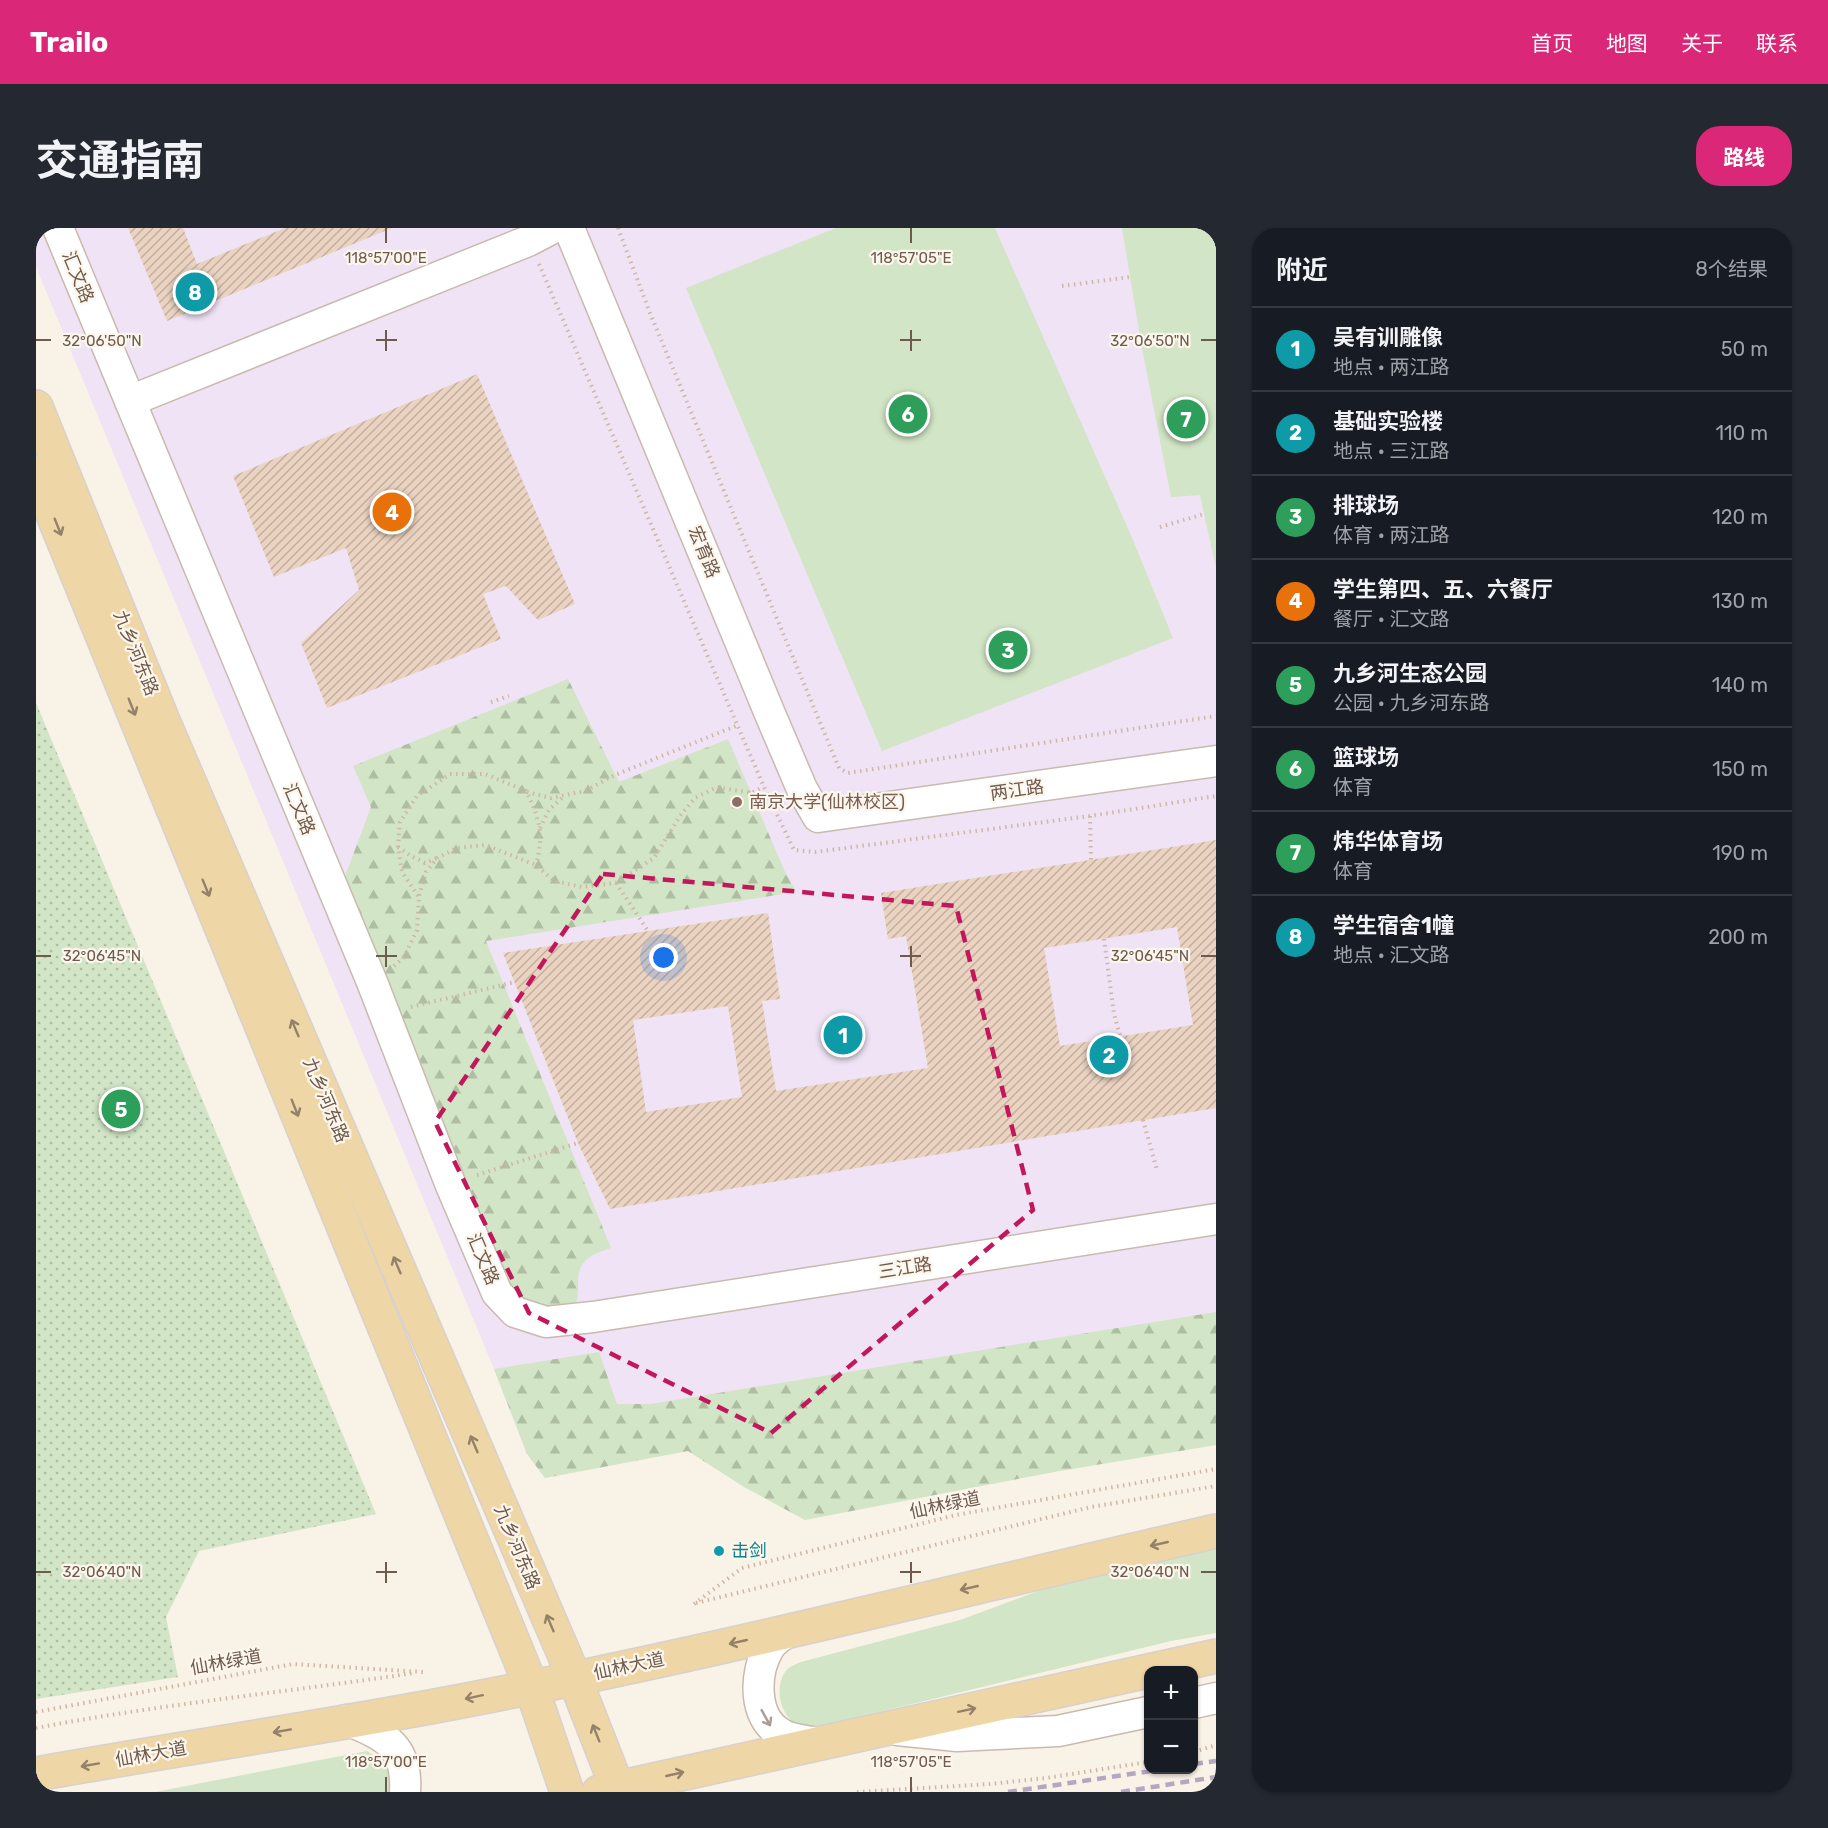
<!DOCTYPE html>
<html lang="zh">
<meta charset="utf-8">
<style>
:root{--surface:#171b24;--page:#242831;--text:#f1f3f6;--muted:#9ea1a6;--line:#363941;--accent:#db2777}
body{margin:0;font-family:Rubik,"Noto Sans SC",sans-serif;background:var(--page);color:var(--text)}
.controls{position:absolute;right:18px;bottom:18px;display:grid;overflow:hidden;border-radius:12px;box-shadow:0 2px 4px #0004}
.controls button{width:54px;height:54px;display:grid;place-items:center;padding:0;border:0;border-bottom:2px solid var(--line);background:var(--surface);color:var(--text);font:30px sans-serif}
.you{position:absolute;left:628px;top:730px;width:21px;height:21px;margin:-15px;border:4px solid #fff;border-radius:50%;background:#1a73e8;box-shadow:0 0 0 9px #1a73e833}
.badge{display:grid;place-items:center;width:39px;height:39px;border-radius:50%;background:var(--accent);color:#fff;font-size:20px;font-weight:700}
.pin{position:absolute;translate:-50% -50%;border:3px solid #fff;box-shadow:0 2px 6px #0006}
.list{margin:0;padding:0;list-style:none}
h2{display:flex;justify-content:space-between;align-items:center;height:78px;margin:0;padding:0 24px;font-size:26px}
h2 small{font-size:20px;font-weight:400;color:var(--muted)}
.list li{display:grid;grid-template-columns:39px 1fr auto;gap:18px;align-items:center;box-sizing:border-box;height:84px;padding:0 24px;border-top:2px solid var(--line)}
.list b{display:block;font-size:22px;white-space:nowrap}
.list p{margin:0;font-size:20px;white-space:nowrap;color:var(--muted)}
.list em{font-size:20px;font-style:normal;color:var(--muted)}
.map{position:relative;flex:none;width:1180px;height:1564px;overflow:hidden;border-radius:24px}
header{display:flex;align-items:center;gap:36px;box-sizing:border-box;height:84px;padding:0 30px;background:var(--accent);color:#fff}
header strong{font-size:28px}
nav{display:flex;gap:33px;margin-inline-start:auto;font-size:21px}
.intro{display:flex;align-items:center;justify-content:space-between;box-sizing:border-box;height:144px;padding:0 36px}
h1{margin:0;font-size:42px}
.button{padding:15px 27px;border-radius:24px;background:var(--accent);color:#fff;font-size:21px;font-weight:700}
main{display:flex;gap:36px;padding:0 36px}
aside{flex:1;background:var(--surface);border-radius:24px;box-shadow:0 2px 4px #0004}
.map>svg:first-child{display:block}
</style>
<header>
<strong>Trailo</strong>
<nav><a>首页</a><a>地图</a><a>关于</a><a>联系</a></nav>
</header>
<div class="intro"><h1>交通指南</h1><a class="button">路线</a></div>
<main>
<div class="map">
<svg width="1180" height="1564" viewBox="0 0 1180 1564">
<defs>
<pattern id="forest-firs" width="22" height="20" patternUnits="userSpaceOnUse" patternTransform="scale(1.5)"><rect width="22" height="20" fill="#d2e5c6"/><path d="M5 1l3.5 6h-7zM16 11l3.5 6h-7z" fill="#afbda3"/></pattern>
<pattern id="park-dots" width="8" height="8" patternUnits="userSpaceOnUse" patternTransform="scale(1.5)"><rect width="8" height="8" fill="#d2e5c6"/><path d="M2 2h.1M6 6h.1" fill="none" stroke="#afbda3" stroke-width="1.8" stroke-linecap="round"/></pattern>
<pattern id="building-hatch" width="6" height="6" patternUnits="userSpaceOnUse" patternTransform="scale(1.5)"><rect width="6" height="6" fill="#ebd3c1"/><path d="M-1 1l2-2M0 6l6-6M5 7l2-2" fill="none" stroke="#c3ae9f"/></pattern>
</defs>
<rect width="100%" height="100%" fill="#f9f2e6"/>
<!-- education -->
<path fill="#efe3f5" d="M0,0H1180V1109L491,1226L458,1141L0,39Z"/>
<!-- green -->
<g fill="#d2e5c6">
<path d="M800,0H959L1097,312L1137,410L846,523L650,60Z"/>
<path d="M1086,0H1180V340L1164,267L1135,269L1105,115Z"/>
<path d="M1180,1318V1405L1135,1413L777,1500C773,1499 767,1499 763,1498C744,1489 738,1460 749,1444C752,1439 760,1436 765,1434L924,1392L1026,1354Z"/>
<path d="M331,1523C349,1534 358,1542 356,1564H119Z"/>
</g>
<!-- forest -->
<g fill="url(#forest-firs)">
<path d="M532,451L583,554L692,511L749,644L760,664L450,713L575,1020C557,1026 542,1031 542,1054C542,1064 543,1068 539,1077C523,1084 497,1079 482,1069C476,1065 471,1052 467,1045L308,651L335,579L317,538Z"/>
<path d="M1180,1084V1217L1018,1244L769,1292L708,1259L652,1223L509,1250L491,1226L458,1141L563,1124L581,1176H615Z"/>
</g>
<!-- park -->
<path fill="url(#park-dots)" d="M0,475L340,1286L163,1323L130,1389L142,1449L0,1471Z"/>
<!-- building -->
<g fill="url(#building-hatch)" fill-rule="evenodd">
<path d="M92,0H147L161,36L249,0H356L131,93Z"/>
<path d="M441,146L539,376L502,392L470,358L447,366L465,411L291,480L265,415L323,362L310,320L238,349L197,248Z"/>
<path d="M1180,612V880L574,981L542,915L467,725L732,685L744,771L726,773L740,863L892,840L870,708L852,711L845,665ZM1141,699L1157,797L1024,818L1008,720ZM692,778L706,869L610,884L597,792Z"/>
</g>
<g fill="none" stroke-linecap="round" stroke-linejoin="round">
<defs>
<g id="minor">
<path d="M22,0L336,754L414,955L461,1065L479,1084L510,1094L557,1089L1180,991"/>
<path d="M533,0L734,486L766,561L782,589L1180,533"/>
<path d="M94,173L492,13L517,0"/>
<path d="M754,1402C747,1407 737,1413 733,1420C718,1445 717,1489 744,1505C754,1512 768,1512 780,1515"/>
<path d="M1158,1475L1180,1470"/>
<path d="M311,1492C349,1508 372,1517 369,1564"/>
<path d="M861,1502L921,1508L1022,1503L1112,1484"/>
</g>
<g id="major">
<path d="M0,179L127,493L538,1449L583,1564"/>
<path d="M0,245L495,1458L531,1564"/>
<path d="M0,1546C131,1523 263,1503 394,1479C658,1430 919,1363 1180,1303"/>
<path d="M563,1564L1180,1428"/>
</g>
</defs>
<!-- minor casing -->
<use href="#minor" stroke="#c9baae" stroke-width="33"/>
<!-- major casing -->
<use href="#major" stroke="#d7d1cd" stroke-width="36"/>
<!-- path -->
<g stroke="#cfb7a5" stroke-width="4" stroke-dasharray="1.5 4.5" stroke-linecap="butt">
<path d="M582,0L614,85L803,540L812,545L1180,488"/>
<path d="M503,36L728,559L758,622L779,624L1054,588L1180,568"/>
<path d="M1026,58L1094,49"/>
<path d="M1124,299L1168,286"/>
<path d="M455,474L473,468"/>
<path d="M491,564L515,570L549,563L579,547L702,497"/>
<path d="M1054,588L1055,632"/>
<path d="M504,600L513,582L528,568"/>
<path d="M362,619L375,628L389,635L401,630"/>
<path d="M580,655L612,703"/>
<path d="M382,668L366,644L362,619L364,594L381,568L414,546H449L490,563C504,591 508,607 500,637"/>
<path d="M1068,711L1078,786L1084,808"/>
<path d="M358,738L368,729L381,702L383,668L390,644L401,630L421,620L449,617L500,637L518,653L546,659L580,655L618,630L644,588L659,570L681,559L715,565L728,559"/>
<path d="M375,779L479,754"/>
<path d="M1107,892L1121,942"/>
<path d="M441,947L542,915"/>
<path d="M660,1375L1055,1279L1180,1258"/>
<path d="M658,1376L706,1340L920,1287L1180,1241"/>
<path d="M0,1484L257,1436L387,1444"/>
<path d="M0,1500C125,1476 252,1464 378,1445"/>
<path d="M1158,1524L1180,1517"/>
<path d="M821,1564L954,1556L1010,1550L1112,1534"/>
</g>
<!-- minor -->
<use href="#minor" stroke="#fff" stroke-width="30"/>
<!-- major -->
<use href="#major" stroke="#efd6a7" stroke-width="33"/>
<!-- rail -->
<g stroke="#b5a6c1" stroke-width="4.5" stroke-dasharray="9 6" stroke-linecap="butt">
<path d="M1158,1536L1180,1533"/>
<path d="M972,1564L1122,1542"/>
<path d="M1085,1564L1180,1549"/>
</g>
</g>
<!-- one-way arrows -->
<defs><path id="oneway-shaft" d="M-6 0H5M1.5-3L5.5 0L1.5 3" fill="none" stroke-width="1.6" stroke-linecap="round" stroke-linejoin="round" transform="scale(1.5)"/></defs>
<g stroke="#958069">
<use href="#oneway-shaft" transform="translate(22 299) rotate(68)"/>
<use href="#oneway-shaft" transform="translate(96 479) rotate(68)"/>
<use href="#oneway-shaft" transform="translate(170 660) rotate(68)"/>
<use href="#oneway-shaft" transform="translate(259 800) rotate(-113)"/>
<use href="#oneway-shaft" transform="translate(259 880) rotate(68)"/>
<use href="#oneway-shaft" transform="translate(361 1037) rotate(-113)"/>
<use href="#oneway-shaft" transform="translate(438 1216) rotate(-113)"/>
<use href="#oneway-shaft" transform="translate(1123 1316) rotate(167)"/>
<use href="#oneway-shaft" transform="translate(933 1360) rotate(167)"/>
<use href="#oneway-shaft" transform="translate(514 1395) rotate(-113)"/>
<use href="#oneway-shaft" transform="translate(702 1414) rotate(167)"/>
<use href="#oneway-shaft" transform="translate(438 1469) rotate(168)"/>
<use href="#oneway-shaft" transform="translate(931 1482) rotate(-12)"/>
<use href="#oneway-shaft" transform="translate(246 1503) rotate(170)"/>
<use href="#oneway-shaft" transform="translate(560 1505) rotate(-112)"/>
<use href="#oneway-shaft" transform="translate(54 1537) rotate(170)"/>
<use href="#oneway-shaft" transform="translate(639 1546) rotate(-13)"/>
</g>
<use stroke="#a99d95" href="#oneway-shaft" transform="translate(730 1490) rotate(61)"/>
<!-- marked area -->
<path fill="none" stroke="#c2185b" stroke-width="4.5" stroke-dasharray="12 8" stroke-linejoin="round" d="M567,646L920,678L997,982L735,1205L493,1085L399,894Z"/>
<!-- ticks -->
<path fill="none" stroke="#6f5b4e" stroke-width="2" d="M350,0V15M875,0V15M350,102V123M875,102V123M0,112H15M340,112H361M864,112H885M1165,112H1180M350,718V739M875,718V739M0,728H15M340,728H361M864,728H885M1165,728H1180M350,1334V1355M875,1334V1355M0,1344H15M340,1344H361M864,1344H885M1165,1344H1180M350,1549V1564M875,1549V1564"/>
<!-- markers -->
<circle fill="#8d6e63" stroke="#fcf6ec" stroke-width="2" cx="701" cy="574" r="6"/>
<circle fill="#0f9aa8" stroke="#fcf6ec" stroke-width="2" cx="683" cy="1323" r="6"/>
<g text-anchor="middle" stroke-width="4.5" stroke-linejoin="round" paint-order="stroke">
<!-- street labels -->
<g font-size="18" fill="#6f5b4e" stroke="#fcf6ec">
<text transform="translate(42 49) rotate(68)" y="6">汇文路</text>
<text transform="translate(668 324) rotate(68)" y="6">宏育路</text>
<text transform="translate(100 425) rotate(68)" y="6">九乡河东路</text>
<text transform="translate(981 562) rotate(-8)" y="6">两江路</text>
<text transform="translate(263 581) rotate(67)" y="6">汇文路</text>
<text transform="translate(290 872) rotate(67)" y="6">九乡河东路</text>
<text transform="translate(447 1031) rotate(67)" y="6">汇文路</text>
<text transform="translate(869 1040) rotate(-9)" y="6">三江路</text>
<text transform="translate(909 1277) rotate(-12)" y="6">仙林绿道</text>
<text transform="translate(481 1319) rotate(67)" y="6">九乡河东路</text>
<text transform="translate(190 1434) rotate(-10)" y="6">仙林绿道</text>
<text transform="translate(593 1438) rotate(-12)" y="6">仙林大道</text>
<text transform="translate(115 1526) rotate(-10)" y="6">仙林大道</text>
</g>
<!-- education labels -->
<g font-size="18" fill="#785e54" stroke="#fcf6ec" text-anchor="start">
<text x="713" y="580">南京大学(仙林校区)</text>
</g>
<!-- culture labels -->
<g font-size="18" fill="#0d838f" stroke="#fcf6ec" text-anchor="start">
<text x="695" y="1329">击剑</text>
</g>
</g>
<g font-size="15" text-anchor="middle" fill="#6f5b4e" stroke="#fcf6ec" stroke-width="4.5" stroke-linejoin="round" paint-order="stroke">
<text x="350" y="35">118°57'00"E</text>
<text x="875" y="35">118°57'05"E</text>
<text x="66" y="118">32°06'50"N</text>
<text x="1114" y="118">32°06'50"N</text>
<text x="66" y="733">32°06'45"N</text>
<text x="1114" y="733">32°06'45"N</text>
<text x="66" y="1349">32°06'40"N</text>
<text x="1114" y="1349">32°06'40"N</text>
<text x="350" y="1539">118°57'00"E</text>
<text x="875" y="1539">118°57'05"E</text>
</g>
</svg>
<div class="controls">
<button>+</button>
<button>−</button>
</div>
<div class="you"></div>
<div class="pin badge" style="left:807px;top:807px;background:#0f9aa8">1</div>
<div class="pin badge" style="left:1073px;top:827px;background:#0f9aa8">2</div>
<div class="pin badge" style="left:972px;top:422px;background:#2e9e5b">3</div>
<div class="pin badge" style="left:356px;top:284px;background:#e8710a">4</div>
<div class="pin badge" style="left:85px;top:881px;background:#2e9e5b">5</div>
<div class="pin badge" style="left:872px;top:186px;background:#2e9e5b">6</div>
<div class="pin badge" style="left:1150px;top:191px;background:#2e9e5b">7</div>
<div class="pin badge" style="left:159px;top:64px;background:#0f9aa8">8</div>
</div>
<aside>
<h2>附近<small>8个结果</small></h2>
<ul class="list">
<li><span class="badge" style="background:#0f9aa8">1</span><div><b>吴有训雕像</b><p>地点 · 两江路</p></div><em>50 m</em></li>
<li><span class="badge" style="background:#0f9aa8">2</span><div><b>基础实验楼</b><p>地点 · 三江路</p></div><em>110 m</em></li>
<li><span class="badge" style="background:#2e9e5b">3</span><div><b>排球场</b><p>体育 · 两江路</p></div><em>120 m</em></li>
<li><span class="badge" style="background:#e8710a">4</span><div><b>学生第四、五、六餐厅</b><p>餐厅 · 汇文路</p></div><em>130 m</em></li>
<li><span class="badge" style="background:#2e9e5b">5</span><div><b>九乡河生态公园</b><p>公园 · 九乡河东路</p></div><em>140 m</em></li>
<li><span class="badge" style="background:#2e9e5b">6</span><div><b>篮球场</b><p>体育</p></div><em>150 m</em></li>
<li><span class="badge" style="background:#2e9e5b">7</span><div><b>炜华体育场</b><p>体育</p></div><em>190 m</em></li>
<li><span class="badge" style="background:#0f9aa8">8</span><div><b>学生宿舍1幢</b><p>地点 · 汇文路</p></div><em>200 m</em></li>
</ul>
</aside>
</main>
